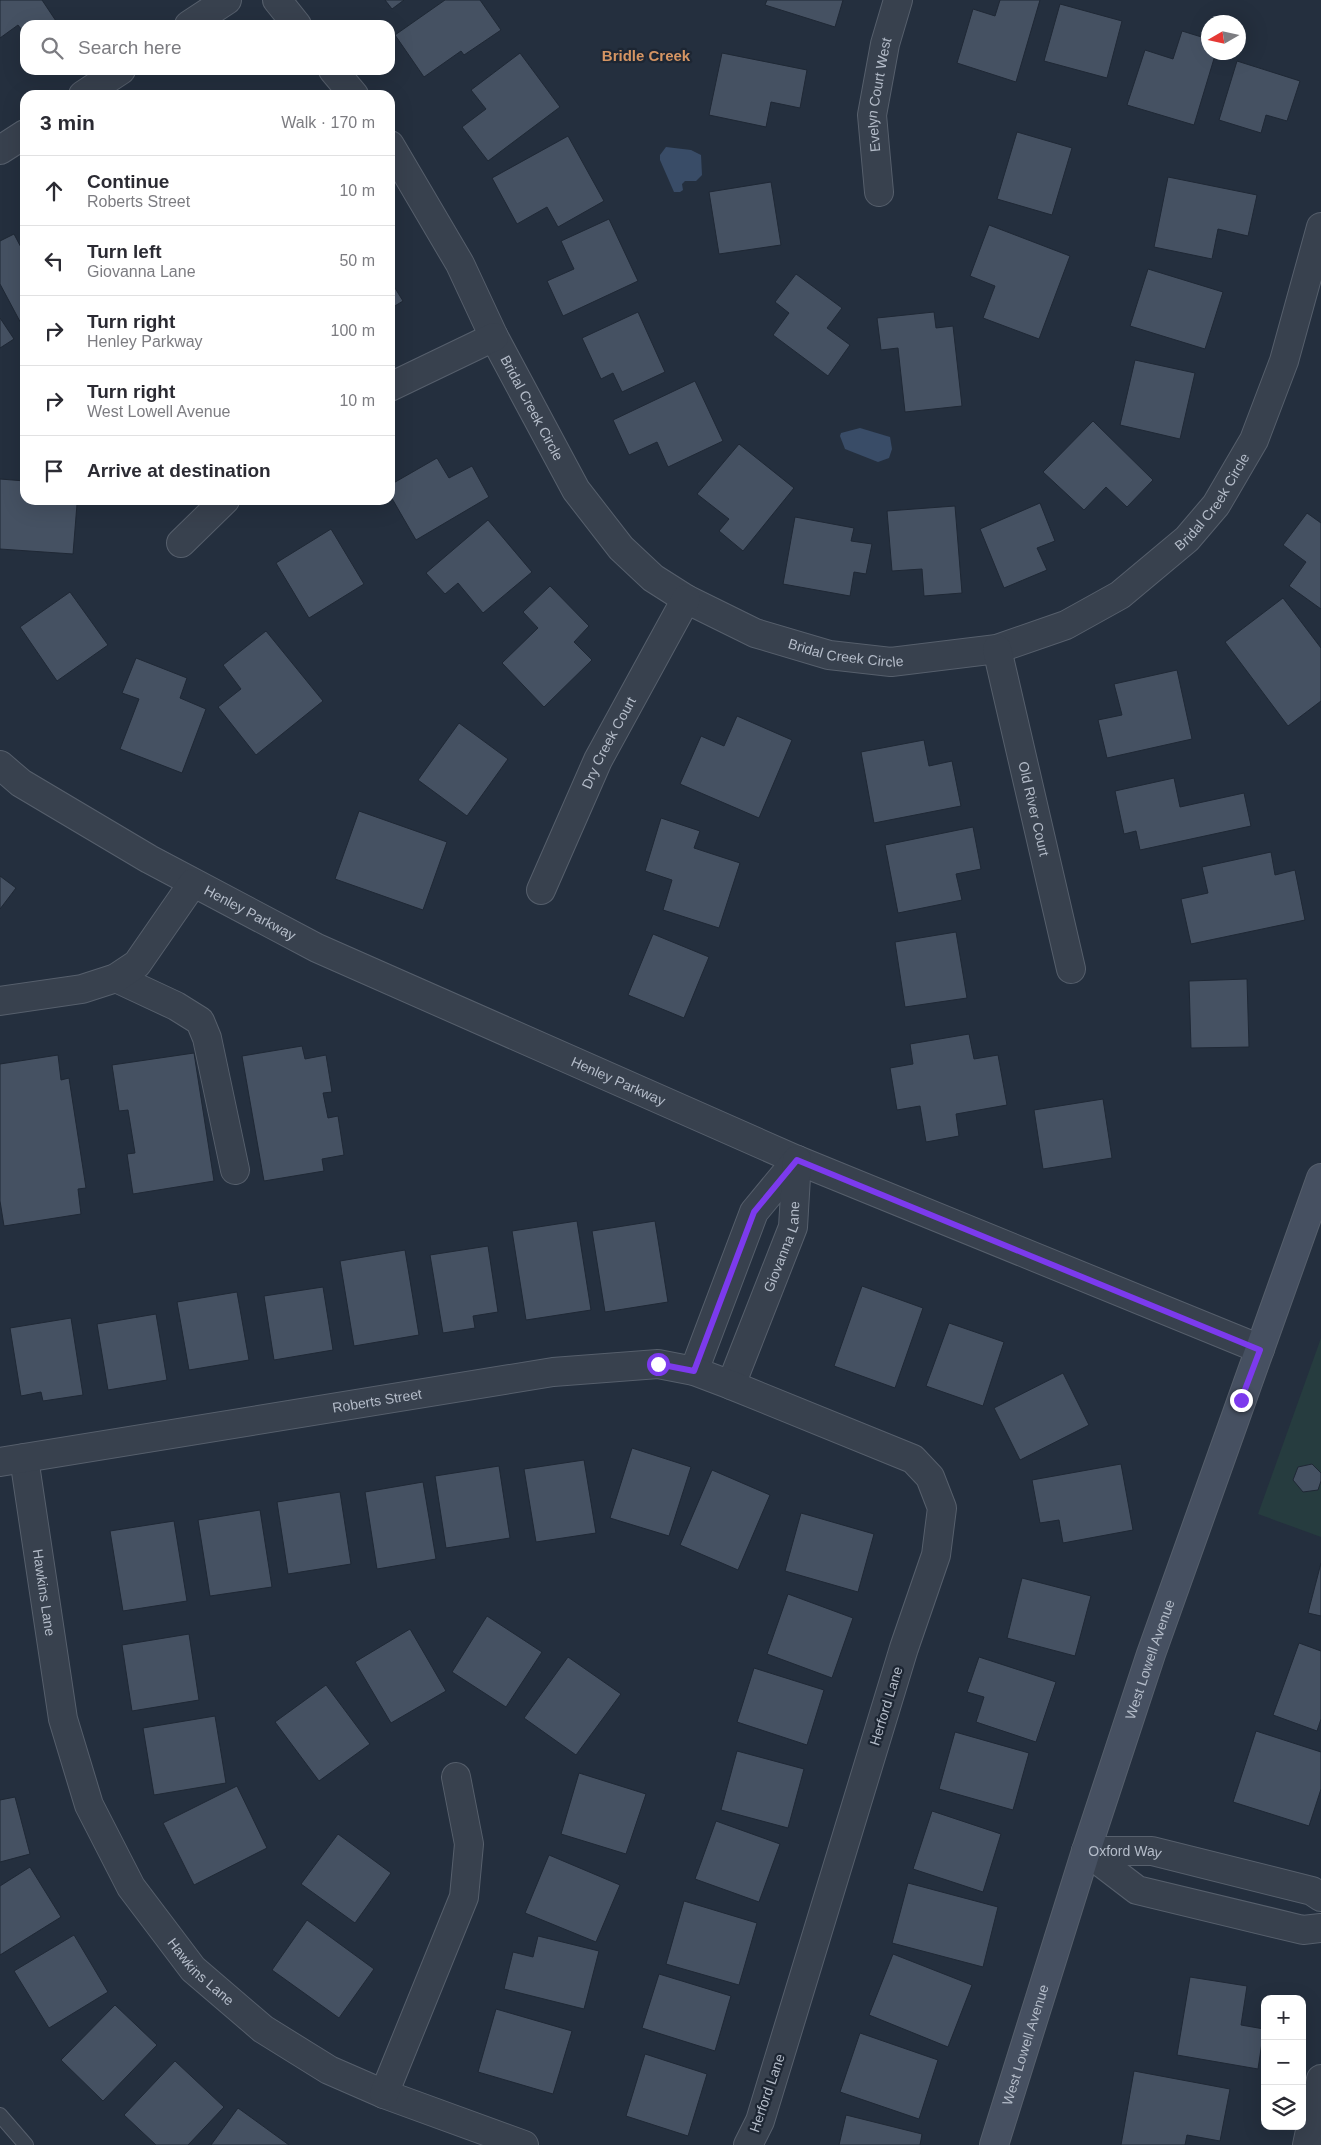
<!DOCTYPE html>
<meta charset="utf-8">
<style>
:root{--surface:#fff;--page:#f7f7f7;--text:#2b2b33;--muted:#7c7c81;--line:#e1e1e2}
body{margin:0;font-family:Helvetica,sans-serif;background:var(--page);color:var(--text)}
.controls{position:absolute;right:15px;bottom:15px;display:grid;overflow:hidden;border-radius:10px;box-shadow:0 5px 20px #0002}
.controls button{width:45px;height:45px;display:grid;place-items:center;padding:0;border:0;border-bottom:1px solid var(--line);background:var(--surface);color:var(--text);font:25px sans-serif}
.compass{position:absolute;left:1201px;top:15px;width:45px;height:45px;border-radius:50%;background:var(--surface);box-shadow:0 5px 20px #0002;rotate:261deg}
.stop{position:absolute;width:15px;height:15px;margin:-11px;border:4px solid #7c3aed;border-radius:50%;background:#fff}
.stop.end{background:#7c3aed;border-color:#fff;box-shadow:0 1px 5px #0008}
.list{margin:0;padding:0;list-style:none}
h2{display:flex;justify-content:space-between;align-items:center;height:65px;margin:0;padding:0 20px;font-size:21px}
h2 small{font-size:16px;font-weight:400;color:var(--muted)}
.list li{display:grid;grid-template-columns:32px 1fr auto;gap:15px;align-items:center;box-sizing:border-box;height:70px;padding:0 20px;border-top:1px solid var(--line)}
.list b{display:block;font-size:19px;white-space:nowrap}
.list p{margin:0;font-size:16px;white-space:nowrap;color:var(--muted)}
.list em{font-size:16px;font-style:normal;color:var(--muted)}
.icon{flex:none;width:28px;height:28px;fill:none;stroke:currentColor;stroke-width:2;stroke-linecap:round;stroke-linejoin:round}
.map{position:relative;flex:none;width:1321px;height:2145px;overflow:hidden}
.search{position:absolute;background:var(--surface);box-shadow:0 5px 20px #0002;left:20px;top:20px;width:375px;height:55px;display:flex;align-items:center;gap:12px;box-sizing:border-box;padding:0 18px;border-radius:15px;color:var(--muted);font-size:19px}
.panel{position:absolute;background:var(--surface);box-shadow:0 5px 20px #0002;left:20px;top:90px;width:375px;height:415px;border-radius:15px}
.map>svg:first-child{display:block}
</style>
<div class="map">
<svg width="1321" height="2145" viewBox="0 0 1321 2145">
<rect width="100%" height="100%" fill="#242f3e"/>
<!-- green -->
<path fill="#263c3f" d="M1321,1338V1537L1258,1514Z"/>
<!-- water -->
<g fill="#394c67">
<path d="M666,147L691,150L701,155L702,175L696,181H685L682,184L683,190L680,192H674L660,160V155Z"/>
<path d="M860,428L890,437L892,449L889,458L878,462L845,449L840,436L841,433Z"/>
</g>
<!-- building -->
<g fill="#455162" stroke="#1f2835">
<path d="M0,0H42L56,21L50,25H25V34L18,25L0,38Z"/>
<path d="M385,0H404L392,9Z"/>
<path d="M445,0H480L501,30L464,55L461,51L424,77L395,35Z"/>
<path d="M767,0H843L835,27L765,5Z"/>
<path d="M1000,0H1040L1016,82L957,63L973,9L995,16Z"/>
<path d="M1060,4L1122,21L1107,78L1044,61Z"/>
<path d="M1182,31L1208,39V52H1216L1194,125L1127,105L1145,50L1173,59Z"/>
<path d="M520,53L560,107L488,161L462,127L486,109L471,90Z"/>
<path d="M722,53L807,70L800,108L771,102L766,127L709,115Z"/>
<path d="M1237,61L1300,81L1287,121L1266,115L1261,133L1219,120Z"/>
<path d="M1017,132L1072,148L1052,215L997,199Z"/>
<path d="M568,136L604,201L558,227L547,207L517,224L492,178Z"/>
<path d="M1168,177L1257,195L1248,236L1218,229L1212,259L1154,247Z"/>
<path d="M771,182L781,245L719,254L709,192Z"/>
<path d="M609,219L638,281L563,316L547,281L574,269L561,241Z"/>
<path d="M989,225L1070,256L1039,339L983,318L995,286L970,276Z"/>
<path d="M14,234L25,255L24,329L0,284V241Z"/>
<path d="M1148,269L1223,292L1205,349L1130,326Z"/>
<path d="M796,274L842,308L827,328L850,345L828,376L773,335L789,313L775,302Z"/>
<path d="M390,280L403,301L390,309Z"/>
<path d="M638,312L665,372L622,392L613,373L601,379L582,338Z"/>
<path d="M934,312L936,328L953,326L962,406L905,412L898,348L881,350L877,318Z"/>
<path d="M0,318L14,339L0,348Z"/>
<path d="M1135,360L1195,373L1180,439L1120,425Z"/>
<path d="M695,381L723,441L668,467L657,442L629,455L613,420Z"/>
<path d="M1093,421L1153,480L1127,507L1106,487L1084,510L1043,472Z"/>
<path d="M739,444L794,488L743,551L719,531L729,519L697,494Z"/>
<path d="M437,458L449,478L472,466L489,497L416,540L390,495V485Z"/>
<path d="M0,479L25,481V500H53V503L77,504L73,554L0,549Z"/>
<path d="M1040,503L1055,541L1037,548L1047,570L1004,588L980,529Z"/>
<path d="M955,506L962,593L924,596L922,569L892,571L887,511Z"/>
<path d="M1307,513L1321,523V609L1289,586L1306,562L1283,545Z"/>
<path d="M795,517L854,528L851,541L872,544L866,574L854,572L850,596L783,584Z"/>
<path d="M488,520L532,572L483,613L458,583L445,594L426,573Z"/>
<path d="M331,529L364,584L309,618L276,563Z"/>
<path d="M550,586L589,626L574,642L592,660L544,707L502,663L538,628L523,612Z"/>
<path d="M70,592L108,645L57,681L20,627Z"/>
<path d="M1283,598L1321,648V701L1288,726L1225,642Z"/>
<path d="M266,631L323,701L256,755L218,707L241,689L223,665Z"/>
<path d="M136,658L187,678L180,698L206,709L182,773L120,749L139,699L122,693Z"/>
<path d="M1177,670L1192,739L1107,758L1098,720L1122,715L1114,684Z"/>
<path d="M737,716L792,740L759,818L680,784L701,736L724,746Z"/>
<path d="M459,723L508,759L467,816L418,780Z"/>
<path d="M924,740L929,766L952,761L961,806L874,823L861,752Z"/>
<path d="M1174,778L1180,807L1244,793L1251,826L1140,850L1136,831L1124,834L1115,791Z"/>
<path d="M359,811L447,842L423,910L335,879Z"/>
<path d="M661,818L700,831L694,848L740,863L719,928L663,910L672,880L645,871Z"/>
<path d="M973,827L981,869L956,874L962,900L898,913L885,845Z"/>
<path d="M1271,852L1275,875L1295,870L1305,920L1191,944L1181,899L1208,893L1202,867Z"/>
<path d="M0,876L16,888L0,909Z"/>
<path d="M956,932L967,998L905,1007L895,942Z"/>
<path d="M653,934L709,957L684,1018L628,995Z"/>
<path d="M1247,979L1249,1047L1191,1048L1189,981Z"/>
<path d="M969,1034L974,1059L998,1055L1007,1105L956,1114L959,1136L926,1142L920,1106L897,1110L890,1068L913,1064L910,1044Z"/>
<path d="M302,1046L305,1059L326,1055L332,1092L323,1093L328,1118L338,1116L344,1155L322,1159L324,1171L264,1181L242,1056Z"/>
<path d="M194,1053L214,1181L133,1194L127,1154L135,1153L128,1110L119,1111L112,1065Z"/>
<path d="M58,1055L61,1080L69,1078L86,1188L78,1189L81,1214L4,1226L0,1201V1064Z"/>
<path d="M1103,1099L1112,1158L1043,1169L1034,1110Z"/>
<path d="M577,1221L591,1310L526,1320L512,1231Z"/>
<path d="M655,1221L668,1302L605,1312L592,1231Z"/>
<path d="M488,1246L498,1312L473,1316L475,1328L443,1333L430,1255Z"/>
<path d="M405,1250L419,1335L354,1346L340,1261Z"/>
<path d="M862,1286L923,1308L895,1388L834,1366Z"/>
<path d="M323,1287L333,1350L274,1360L264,1296Z"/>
<path d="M237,1292L249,1360L189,1370L177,1302Z"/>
<path d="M156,1314L167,1380L108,1390L97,1324Z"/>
<path d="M71,1318L83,1395L43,1401L41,1392L21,1396L10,1328Z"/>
<path d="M949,1323L1004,1342L983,1406L926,1386Z"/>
<path d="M1063,1373L1089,1425L1020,1460L994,1408Z"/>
<path d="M632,1448L691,1467L669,1536L610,1518Z"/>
<path d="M584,1460L596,1533L536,1542L524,1469Z"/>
<path d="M1121,1464L1133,1530L1063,1543L1059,1520L1040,1523L1032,1480Z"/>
<path d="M1312,1464L1321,1473V1481L1318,1490L1303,1492L1293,1480L1298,1467Z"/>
<path d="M499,1466L510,1538L446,1548L435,1476Z"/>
<path d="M712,1470L770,1495L738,1570L680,1545Z"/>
<path d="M423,1482L436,1559L377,1569L365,1492Z"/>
<path d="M340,1492L351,1564L288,1574L277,1502Z"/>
<path d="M260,1510L272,1587L210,1596L198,1520Z"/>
<path d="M801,1513L874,1534L858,1592L785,1571Z"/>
<path d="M174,1521L187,1601L123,1611L110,1531Z"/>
<path d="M1321,1563V1616L1308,1613Z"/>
<path d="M1022,1578L1091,1596L1075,1656L1007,1638Z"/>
<path d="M788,1594L853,1618L832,1678L767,1654Z"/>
<path d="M487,1616L542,1652L506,1707L452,1672Z"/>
<path d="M410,1629L446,1691L391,1723L355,1662Z"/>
<path d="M189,1634L199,1700L132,1711L122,1645Z"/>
<path d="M1299,1643L1321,1651V1719L1317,1731L1273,1715Z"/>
<path d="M568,1657L621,1694L576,1755L524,1718Z"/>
<path d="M979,1657L1056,1682L1036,1742L976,1722L984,1697L967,1692Z"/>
<path d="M754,1668L824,1690L807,1745L737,1722Z"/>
<path d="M326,1685L370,1744L319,1781L275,1722Z"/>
<path d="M215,1716L226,1783L154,1795L143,1728Z"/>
<path d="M1256,1731L1321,1752V1789L1309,1826L1233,1802Z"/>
<path d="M955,1732L1029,1753L1013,1810L939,1789Z"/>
<path d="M737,1751L804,1769L788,1828L721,1810Z"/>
<path d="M579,1773L646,1794L626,1854L561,1834Z"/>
<path d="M237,1786L267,1848L194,1885L163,1823Z"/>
<path d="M15,1797L30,1854L0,1862V1800Z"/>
<path d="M932,1811L1001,1834L983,1892L913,1869Z"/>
<path d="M716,1821L780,1844L759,1902L695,1879Z"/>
<path d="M338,1834L391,1873L355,1923L301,1884Z"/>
<path d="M549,1855L620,1885L596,1942L525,1913Z"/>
<path d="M30,1867L61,1917L0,1955V1886Z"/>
<path d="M908,1883L998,1907L983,1967L892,1943Z"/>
<path d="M684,1901L757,1923L739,1985L666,1964Z"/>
<path d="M307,1920L374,1969L339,2018L272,1970Z"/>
<path d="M74,1935L108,1992L49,2028L14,1971Z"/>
<path d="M538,1936L599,1951L584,2009L504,1989L513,1952L533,1957Z"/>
<path d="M893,1954L972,1985L948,2047L869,2015Z"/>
<path d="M659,1974L731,1996L715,2051L642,2028Z"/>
<path d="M1190,1977L1247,1986L1241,2025L1264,2029L1258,2069L1177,2055Z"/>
<path d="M115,2005L157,2045L103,2101L61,2060Z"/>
<path d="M496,2009L572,2031L553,2094L478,2072Z"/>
<path d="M860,2033L938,2060L919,2119L840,2092Z"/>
<path d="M645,2054L707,2074L688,2136L626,2116Z"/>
<path d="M175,2061L224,2107L188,2145H156L124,2115Z"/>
<path d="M1134,2071L1230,2089L1220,2141L1187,2135L1185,2145H1121Z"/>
<path d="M238,2108L289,2145H211Z"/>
<path d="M846,2115L922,2134L920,2145H839Z"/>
</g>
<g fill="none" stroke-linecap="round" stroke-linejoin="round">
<defs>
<path id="lane" d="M0,2115L26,2145"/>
<g id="street">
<path d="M277,0L297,25"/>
<path d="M189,25L227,0"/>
<path d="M333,70L354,95"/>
<path d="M83,95L121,70"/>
<path id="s1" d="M390,145L460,264L494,337L576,490L621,548L653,578L686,599L755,633L829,655L891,662L997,649L1066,625L1120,595L1187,539L1216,505L1254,440L1284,361L1321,227"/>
<path d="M0,150L25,134"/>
<path id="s2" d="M879,192L872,115L885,44L898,0"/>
<path d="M390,387L494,337"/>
<path d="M181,543L225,500"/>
<path id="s3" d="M997,649L1071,969"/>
<path id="s4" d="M0,765L21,783L149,859L317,948L797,1160L1260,1349"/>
<path id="s5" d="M541,890L598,760L686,599"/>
<path d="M116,978L176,1006L200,1021L207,1038L235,1170"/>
<path d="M0,1001L82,989L116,978L137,964L193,883"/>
<path d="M694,1371L754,1212L797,1160"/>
<path id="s6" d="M731,1385L793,1227L797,1160"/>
<path id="s7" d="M24,1458L63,1719L89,1805L131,1887L193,1969L263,2029L329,2070L384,2094L524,2145"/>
<path id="s8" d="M0,1462L553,1372L658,1364L694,1371L731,1385L913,1459L930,1477L942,1508L936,1555L904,1648L760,2121L748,2145"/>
<path d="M1086,1851L1137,1890L1303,1930L1321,1928"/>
<path id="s9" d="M1086,1851H1152L1312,1891L1321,1897"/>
<path d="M384,2094L464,1897L469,1844L456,1777"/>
<path d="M1307,2145L1321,2079"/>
</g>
<g id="secondary">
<path id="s10" d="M994,2145L1086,1851L1151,1654L1321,1178"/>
</g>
</defs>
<!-- lane casing -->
<use href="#lane" stroke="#565f6c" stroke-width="16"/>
<!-- street casing -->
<use href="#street" stroke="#565f6c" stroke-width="30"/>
<!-- secondary casing -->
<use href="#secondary" stroke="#565f6c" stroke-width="30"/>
<!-- lane -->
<use href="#lane" stroke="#38414e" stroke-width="14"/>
<!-- street -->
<use href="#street" stroke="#38414e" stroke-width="28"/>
<!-- secondary -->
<use href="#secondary" stroke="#465061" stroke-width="28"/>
</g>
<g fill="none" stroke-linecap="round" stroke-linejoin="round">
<!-- route -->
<path stroke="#7c3aed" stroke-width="6" d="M658,1364L694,1371L754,1212L797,1160L1260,1350L1241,1400"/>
</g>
<g text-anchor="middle" stroke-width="4.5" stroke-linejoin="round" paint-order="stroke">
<!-- street labels -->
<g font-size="14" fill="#b4bcc9" stroke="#1d2633">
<text dy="5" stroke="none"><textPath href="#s2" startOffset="98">Evelyn Court West</textPath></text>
<text dy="5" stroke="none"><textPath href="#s1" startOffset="299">Bridal Creek Circle</textPath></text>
<text dy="5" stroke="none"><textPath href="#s1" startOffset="1139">Bridal Creek Circle</textPath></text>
<text dy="5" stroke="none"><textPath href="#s1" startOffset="719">Bridal Creek Circle</textPath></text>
<text dy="5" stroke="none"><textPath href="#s5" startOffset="162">Dry Creek Court</textPath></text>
<text dy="5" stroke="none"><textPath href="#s3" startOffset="164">Old River Court</textPath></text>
<text dy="5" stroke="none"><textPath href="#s4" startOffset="291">Henley Parkway</textPath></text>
<text dy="5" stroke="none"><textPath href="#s4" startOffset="696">Henley Parkway</textPath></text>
<text dy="5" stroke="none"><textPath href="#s6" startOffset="148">Giovanna Lane</textPath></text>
<text dy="5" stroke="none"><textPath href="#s8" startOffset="382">Roberts Street</textPath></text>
<text dy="5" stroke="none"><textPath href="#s7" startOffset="136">Hawkins Lane</textPath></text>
<text dy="5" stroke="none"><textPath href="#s10" startOffset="510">West Lowell Avenue</textPath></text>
<text transform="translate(886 1706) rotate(-73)" y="5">Herford Lane</text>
<text dy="5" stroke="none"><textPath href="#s9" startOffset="39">Oxford Way</textPath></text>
<text dy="5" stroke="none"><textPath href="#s7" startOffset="556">Hawkins Lane</textPath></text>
<text dy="5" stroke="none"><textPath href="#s10" startOffset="105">West Lowell Avenue</textPath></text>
<text transform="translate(767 2093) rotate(-71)" y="5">Herford Lane</text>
</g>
<!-- neighbourhood labels -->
<g font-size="15" font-weight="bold" fill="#d59563" stroke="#1d2633">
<text x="646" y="61">Bridle Creek</text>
</g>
</g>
</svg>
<div class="controls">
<button>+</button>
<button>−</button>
<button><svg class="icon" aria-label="layers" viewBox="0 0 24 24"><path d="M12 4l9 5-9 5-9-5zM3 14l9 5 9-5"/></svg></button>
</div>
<svg class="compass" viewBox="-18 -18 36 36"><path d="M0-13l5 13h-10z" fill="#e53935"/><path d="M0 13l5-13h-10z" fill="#7c7c81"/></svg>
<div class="stop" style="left:658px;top:1364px"></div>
<div class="stop end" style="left:1241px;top:1400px"></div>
<div class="search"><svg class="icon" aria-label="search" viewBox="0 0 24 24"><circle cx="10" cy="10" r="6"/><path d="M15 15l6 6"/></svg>Search here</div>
<section class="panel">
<h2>3 min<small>Walk · 170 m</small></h2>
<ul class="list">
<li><svg class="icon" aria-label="ahead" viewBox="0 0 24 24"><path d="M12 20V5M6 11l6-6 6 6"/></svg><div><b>Continue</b><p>Roberts Street</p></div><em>10 m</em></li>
<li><svg class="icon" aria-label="left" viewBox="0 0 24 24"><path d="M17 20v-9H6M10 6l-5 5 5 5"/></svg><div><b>Turn left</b><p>Giovanna Lane</p></div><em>50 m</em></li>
<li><svg class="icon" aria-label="right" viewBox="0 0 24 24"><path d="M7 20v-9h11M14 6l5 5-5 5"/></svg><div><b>Turn right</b><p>Henley Parkway</p></div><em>100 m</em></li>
<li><svg class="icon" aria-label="right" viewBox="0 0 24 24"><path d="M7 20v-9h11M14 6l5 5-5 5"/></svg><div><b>Turn right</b><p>West Lowell Avenue</p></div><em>10 m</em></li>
<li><svg class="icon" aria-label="arrive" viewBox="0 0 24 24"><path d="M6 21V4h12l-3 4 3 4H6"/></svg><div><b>Arrive at destination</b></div></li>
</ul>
</section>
</div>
